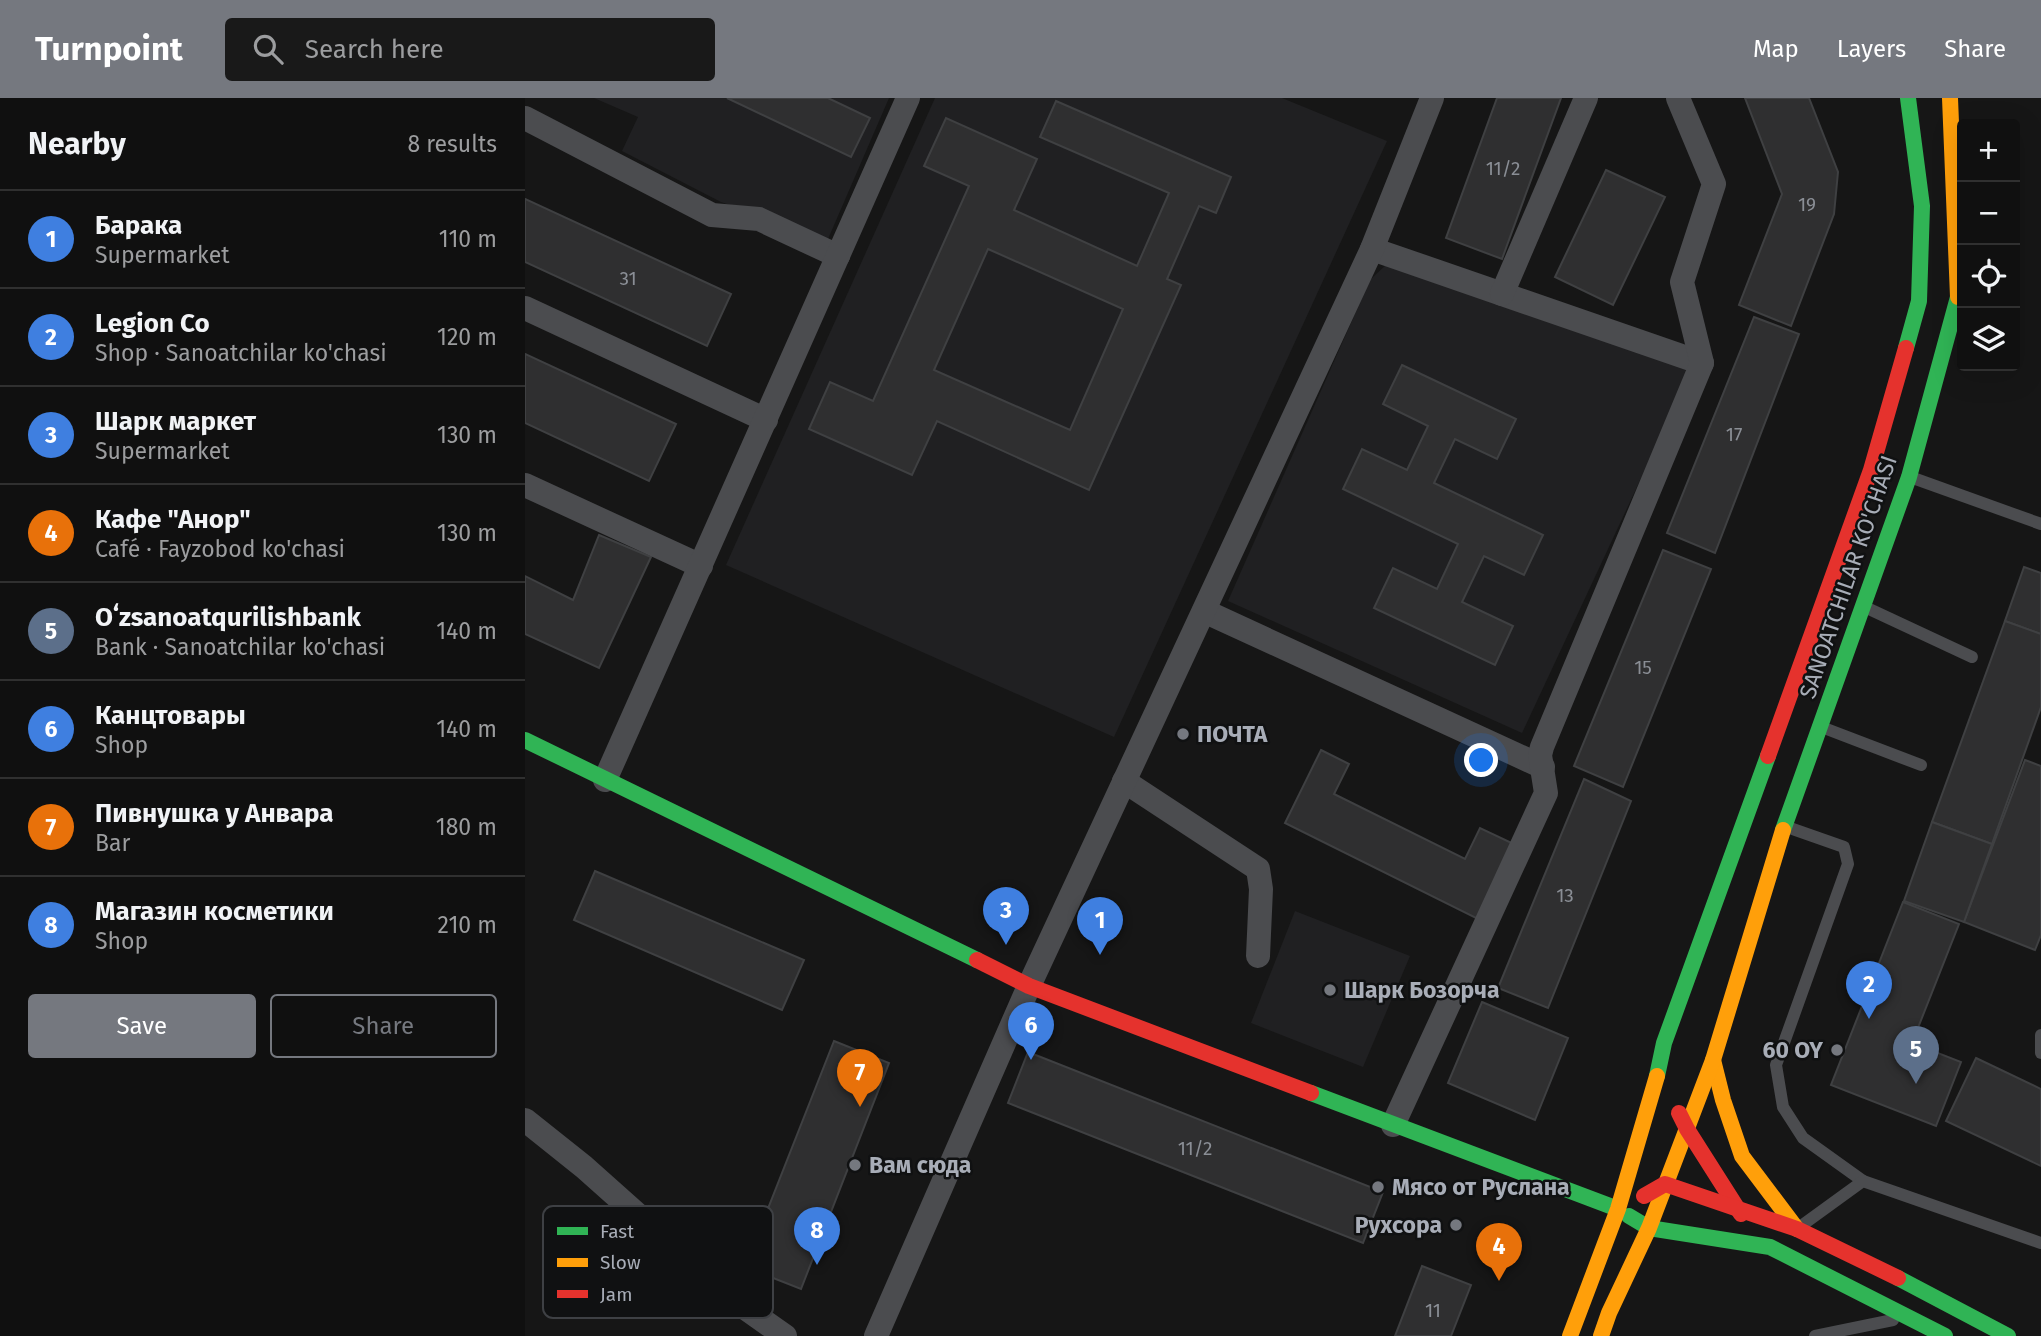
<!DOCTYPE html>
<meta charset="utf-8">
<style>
:root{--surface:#101010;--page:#191919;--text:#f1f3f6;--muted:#9c9d9f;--line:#303030;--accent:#75787f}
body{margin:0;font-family:"Fira Sans",sans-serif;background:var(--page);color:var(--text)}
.controls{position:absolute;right:21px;top:21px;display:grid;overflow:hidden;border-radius:7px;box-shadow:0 7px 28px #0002}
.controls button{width:63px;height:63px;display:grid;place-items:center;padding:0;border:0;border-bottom:2px solid var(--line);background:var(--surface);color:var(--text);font:35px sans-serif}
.you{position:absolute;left:957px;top:663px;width:24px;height:24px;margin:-18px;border:5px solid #fff;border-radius:50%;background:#1a73e8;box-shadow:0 0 0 10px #1a73e833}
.badge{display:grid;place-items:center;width:46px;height:46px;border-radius:50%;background:var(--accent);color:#fff;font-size:23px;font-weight:700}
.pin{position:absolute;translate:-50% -58px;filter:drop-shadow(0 2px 4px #0008)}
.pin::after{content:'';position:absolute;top:37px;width:24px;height:21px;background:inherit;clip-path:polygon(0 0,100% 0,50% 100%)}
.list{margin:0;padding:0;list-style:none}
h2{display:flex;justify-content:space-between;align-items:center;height:91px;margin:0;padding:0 28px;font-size:30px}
h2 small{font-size:23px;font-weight:400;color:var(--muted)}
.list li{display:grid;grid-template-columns:46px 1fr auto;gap:21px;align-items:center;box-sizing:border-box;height:98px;padding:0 28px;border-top:2px solid var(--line)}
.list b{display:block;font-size:26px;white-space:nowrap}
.list p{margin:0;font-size:23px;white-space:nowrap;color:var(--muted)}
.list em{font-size:23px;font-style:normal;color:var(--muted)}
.actions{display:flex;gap:14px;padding:21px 28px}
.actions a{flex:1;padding:16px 0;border:2px solid var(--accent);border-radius:7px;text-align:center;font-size:24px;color:var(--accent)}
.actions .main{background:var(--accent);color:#fff}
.icon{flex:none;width:38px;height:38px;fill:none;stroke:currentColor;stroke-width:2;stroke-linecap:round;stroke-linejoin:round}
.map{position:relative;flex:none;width:1516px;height:1238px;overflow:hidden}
header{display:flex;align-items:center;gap:42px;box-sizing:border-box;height:98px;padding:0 35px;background:var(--accent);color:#fff}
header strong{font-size:33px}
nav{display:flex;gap:38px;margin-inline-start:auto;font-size:24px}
.search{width:490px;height:63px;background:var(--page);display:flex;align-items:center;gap:18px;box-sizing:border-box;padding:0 24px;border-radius:7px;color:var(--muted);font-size:26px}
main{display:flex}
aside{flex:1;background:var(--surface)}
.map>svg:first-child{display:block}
</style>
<header>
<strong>Turnpoint</strong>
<div class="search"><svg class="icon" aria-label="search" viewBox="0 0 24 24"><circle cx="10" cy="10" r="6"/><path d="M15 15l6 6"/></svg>Search here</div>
<nav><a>Map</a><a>Layers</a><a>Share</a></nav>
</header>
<main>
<aside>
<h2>Nearby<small>8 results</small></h2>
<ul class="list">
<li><span class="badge" style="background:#3f7fe0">1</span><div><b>Барака</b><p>Supermarket</p></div><em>110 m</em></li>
<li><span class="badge" style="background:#3f7fe0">2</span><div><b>Legion Co</b><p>Shop · Sanoatchilar ko'chasi</p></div><em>120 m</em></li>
<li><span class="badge" style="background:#3f7fe0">3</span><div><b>Шарк маркет</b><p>Supermarket</p></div><em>130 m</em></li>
<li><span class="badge" style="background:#e8710a">4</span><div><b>Кафе &quot;Анор&quot;</b><p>Café · Fayzobod ko'chasi</p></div><em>130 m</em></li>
<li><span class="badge" style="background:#5c6f8a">5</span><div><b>Oʻzsanoatqurilishbank</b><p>Bank · Sanoatchilar ko'chasi</p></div><em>140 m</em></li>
<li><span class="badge" style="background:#3f7fe0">6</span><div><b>Канцтовары</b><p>Shop</p></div><em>140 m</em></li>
<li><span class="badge" style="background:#e8710a">7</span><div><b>Пивнушка у Анвара</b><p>Bar</p></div><em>180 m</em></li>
<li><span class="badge" style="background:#3f7fe0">8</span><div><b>Магазин косметики</b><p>Shop</p></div><em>210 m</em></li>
</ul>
<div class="actions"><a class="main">Save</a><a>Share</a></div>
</aside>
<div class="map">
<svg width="1516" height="1238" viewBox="0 0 1516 1238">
<rect width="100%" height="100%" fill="#161616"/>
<!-- built -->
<g fill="#202022">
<path d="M69,0H364L303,141L196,104L97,53L113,19Z"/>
<path d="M410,0H757L862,43L589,639L201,467Z"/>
<path d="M864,164L1168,269L997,635L703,503L845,182Z"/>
<path d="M770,813L885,858L838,969L726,925Z"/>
</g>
<!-- building -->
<g fill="#2f2f30" stroke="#3f4042" stroke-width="2" fill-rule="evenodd">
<path d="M202,0H303L345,20L326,59Z"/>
<path d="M972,0H1036L977,161L921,140Z"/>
<path d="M1220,0H1284L1313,74L1309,116L1266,228L1214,207L1257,96Z"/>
<path d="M531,3L706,79L691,115L674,108L642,181L656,187L564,392L412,323L387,377L284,331L305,284L348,303L444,88L399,68L421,20L512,61L489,112L612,168L644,95L515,39ZM463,151L598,211L545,332L409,272Z"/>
<path d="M1081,72L1140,99L1088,207L1030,179Z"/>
<path d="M0,101L206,196L182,248L0,164Z"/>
<path d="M1229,219L1274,236L1190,455L1142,435Z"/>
<path d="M0,256L151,326L124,383L0,325Z"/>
<path d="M877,267L991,321L972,361L930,341L909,385L1018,437L999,477L959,458L937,504L988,528L970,567L849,510L868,470L912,491L933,446L818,391L837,351L882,372L903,328L858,306Z"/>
<path d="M74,437L126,459L74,570L0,536V478L48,502Z"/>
<path d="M1138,452L1186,471L1098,689L1049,668Z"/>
<path d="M1499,469L1516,475V536L1480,523Z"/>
<path d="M1480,523L1516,536V609L1467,746L1407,724Z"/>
<path d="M796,652L824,666L809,696L940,761L955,730L993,748L955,822L760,725Z"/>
<path d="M1500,662L1516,668V837L1510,852L1439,824Z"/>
<path d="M1059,681L1106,703L1023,910L973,890Z"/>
<path d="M1407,724L1467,746L1439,824L1379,803Z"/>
<path d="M70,773L279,862L257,912L49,822Z"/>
<path d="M1378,804L1434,826L1387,945L1436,964L1411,1028L1306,987Z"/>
<path d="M957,904L1043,940L1010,1022L923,985Z"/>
<path d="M309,943L364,965L276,1191L220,1169Z"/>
<path d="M503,954L858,1094L838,1145L483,1005Z"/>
<path d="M1451,960L1516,991V1068L1421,1023Z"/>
<path d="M897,1168L946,1187L926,1238H870Z"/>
</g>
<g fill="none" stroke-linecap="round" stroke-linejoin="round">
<!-- lane -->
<g stroke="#4b4c4f" stroke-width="12">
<path d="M1388,380L1516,426"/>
<path d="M1342,510L1447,559"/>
<path d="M1299,630L1396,667"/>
<path d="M1262,729L1319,749L1323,766L1251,967L1258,1009L1278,1040L1338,1083"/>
<path d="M1516,937V955"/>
<path d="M1276,1128L1338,1083L1516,1145"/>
<path d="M1290,1238L1368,1222"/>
</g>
<!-- street -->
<g stroke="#4b4c4f" stroke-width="24">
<path d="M0,20L187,117L234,121L313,158"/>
<path d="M847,151L1177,265"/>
<path d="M977,196L1061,0"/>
<path d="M0,210L241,322"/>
<path d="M0,387L176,468"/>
<path d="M679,513L1018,669"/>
<path d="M80,682L383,0"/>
<path d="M599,683L733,771L736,791L733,858"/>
<path d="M0,1022L59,1069L206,1200L260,1238"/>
<path d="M868,1027L1021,695L1015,657L1017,649L1177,265L1157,184L1189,86L1153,0"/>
<path d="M351,1238L504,888L847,151L907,0"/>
</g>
<!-- fast -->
<g stroke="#30b455" stroke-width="16">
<path d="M1381,250L1394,203L1397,108L1383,0"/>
<path d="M0,642L452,862"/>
<path d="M1258,732L1384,379L1433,199"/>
<path d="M1132,978L1139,945L1243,658"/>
<path d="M786,995L1093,1111"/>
<path d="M1104,1118L1124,1130L1245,1149L1420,1238"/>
<path d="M1373,1180L1483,1238"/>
</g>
<!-- slow -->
<g stroke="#ff9f0a" stroke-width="16">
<path d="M1425,0L1433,199"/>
<path d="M1188,962L1198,1002L1217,1058L1272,1131"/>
<path d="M1045,1238L1093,1111L1132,978"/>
<path d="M1076,1238L1084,1215L1124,1130L1188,962L1258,732"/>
</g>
<!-- jam -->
<g stroke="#e5322d" stroke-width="16">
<path d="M1243,658L1346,372L1381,250"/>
<path d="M452,862L504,888L786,995"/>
<path d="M1154,1015L1162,1031L1216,1116"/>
<path d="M1119,1098L1140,1086L1272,1131L1373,1180"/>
</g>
</g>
<!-- markers -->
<g fill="#75787f" stroke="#101112" stroke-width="2.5">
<circle cx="658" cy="636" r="7"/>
<circle cx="805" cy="892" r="7"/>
<circle cx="1312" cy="952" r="7"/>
<circle cx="330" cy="1067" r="7"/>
<circle cx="853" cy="1089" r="7"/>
<circle cx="931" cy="1127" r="7"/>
</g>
<g text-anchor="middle" stroke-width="5" stroke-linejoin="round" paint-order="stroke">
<!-- number labels -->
<g font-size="19" fill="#8a8e95">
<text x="978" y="77">11/2</text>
<text x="1282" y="113">19</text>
<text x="103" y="187">31</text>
<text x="1209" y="343">17</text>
<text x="1118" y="576">15</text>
<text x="1040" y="804">13</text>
<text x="670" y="1057">11/2</text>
<text x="908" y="1219">11</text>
</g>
<!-- street labels -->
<g font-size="23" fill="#a8adb7" stroke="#101112">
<text transform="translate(1323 479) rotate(-71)" y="8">SANOATCHILAR KO'CHASI</text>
</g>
<!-- poi labels -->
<g font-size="23" font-weight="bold" fill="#a8adb7" stroke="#101112" text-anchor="start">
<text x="672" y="644">ПОЧТА</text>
<text x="819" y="900">Шарк Бозорча</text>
<text x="1298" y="960" text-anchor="end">60 OY</text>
<text x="344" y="1075">Вам сюда</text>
<text x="867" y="1097">Мясо от Руслана</text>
<text x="917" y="1135" text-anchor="end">Рухсора</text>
</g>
</g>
<!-- legend -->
<rect x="18" y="1108" width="230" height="112" rx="10" fill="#101112" stroke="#3e4044" stroke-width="2"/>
<rect x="32" y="1129" width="31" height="8" fill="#30b455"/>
<rect x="32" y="1160" width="31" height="9" fill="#ff9f0a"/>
<rect x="32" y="1192" width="31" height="8" fill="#e5322d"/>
<g font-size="19" fill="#a8adb7">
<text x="75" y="1140">Fast</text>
<text x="75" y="1171">Slow</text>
<text x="75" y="1203">Jam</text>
</g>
</svg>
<div class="controls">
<button>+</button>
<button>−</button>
<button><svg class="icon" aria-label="locate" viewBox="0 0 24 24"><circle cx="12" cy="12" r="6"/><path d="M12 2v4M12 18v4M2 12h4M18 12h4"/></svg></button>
<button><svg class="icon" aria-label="layers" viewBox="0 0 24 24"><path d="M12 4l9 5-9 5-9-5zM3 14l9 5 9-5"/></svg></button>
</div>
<div class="you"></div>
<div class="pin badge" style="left:575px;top:857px;background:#3f7fe0">1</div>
<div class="pin badge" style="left:1344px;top:921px;background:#3f7fe0">2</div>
<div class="pin badge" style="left:481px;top:847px;background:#3f7fe0">3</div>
<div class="pin badge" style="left:974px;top:1183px;background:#e8710a">4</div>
<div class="pin badge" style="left:1391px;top:986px;background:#5c6f8a">5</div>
<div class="pin badge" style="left:506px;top:962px;background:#3f7fe0">6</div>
<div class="pin badge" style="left:335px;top:1009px;background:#e8710a">7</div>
<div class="pin badge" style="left:292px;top:1167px;background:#3f7fe0">8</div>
</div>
</main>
